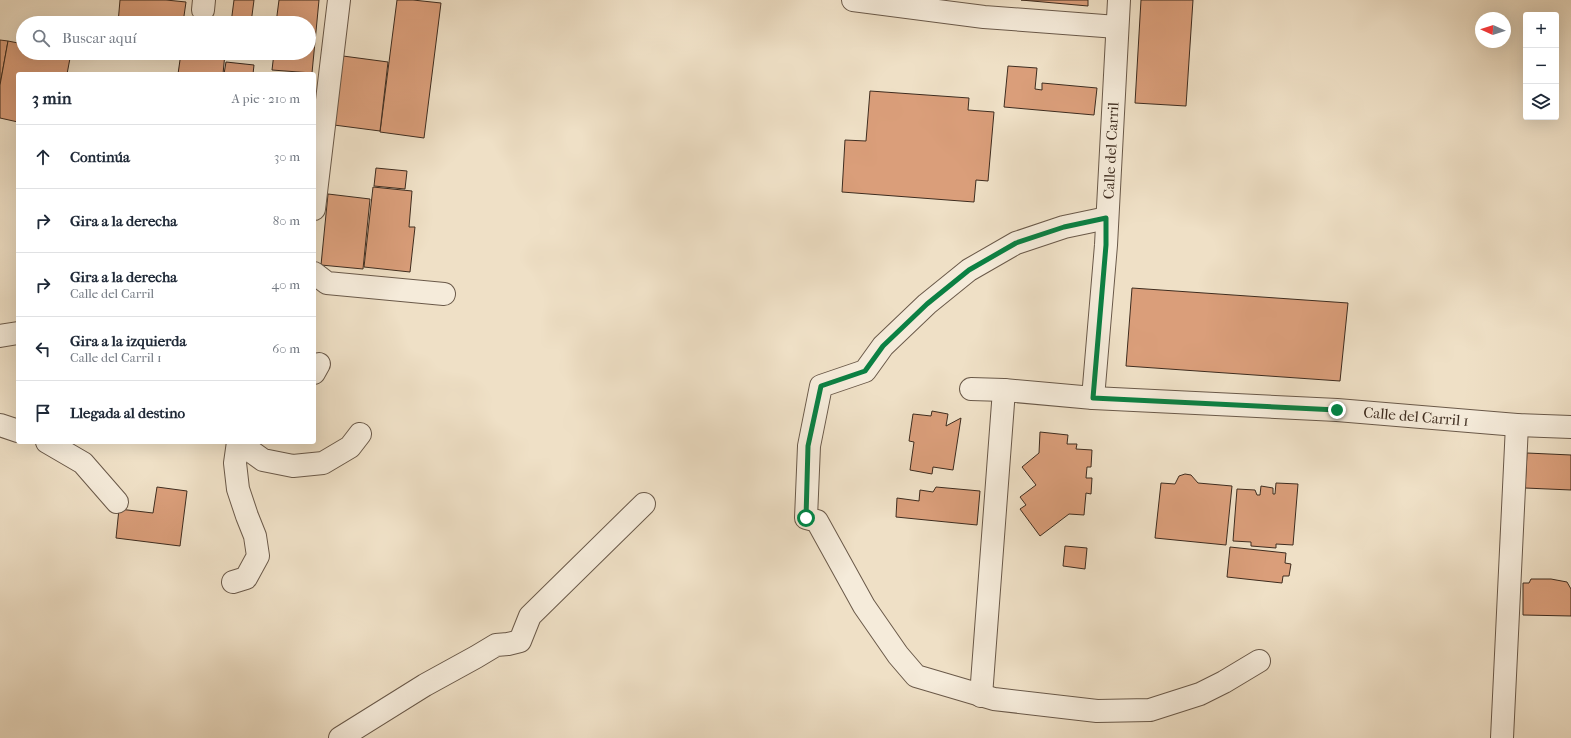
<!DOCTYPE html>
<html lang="es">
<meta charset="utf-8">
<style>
:root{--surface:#fff;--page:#f6f6f7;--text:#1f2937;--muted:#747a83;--line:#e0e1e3}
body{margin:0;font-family:"IM FELL French Canon",serif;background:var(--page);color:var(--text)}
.controls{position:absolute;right:12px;top:12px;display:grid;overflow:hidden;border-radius:4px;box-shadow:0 4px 16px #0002}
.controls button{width:36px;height:36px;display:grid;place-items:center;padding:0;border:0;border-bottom:1px solid var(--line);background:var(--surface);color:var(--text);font:20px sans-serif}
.compass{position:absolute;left:1475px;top:12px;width:36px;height:36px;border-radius:50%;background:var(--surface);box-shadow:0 4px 16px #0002;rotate:273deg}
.stop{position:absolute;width:12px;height:12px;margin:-9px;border:3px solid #0b8043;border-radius:50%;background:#fff}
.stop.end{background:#0b8043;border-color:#fff;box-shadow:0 1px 4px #0008}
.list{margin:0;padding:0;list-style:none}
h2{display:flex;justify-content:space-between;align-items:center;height:52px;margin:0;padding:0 16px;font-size:17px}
h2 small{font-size:13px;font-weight:400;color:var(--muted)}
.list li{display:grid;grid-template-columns:26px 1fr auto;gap:12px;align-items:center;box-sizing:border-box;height:64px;padding:0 16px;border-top:1px solid var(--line)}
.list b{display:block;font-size:15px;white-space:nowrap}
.list p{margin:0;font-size:13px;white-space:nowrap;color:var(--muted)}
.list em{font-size:13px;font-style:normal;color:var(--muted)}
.icon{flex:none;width:22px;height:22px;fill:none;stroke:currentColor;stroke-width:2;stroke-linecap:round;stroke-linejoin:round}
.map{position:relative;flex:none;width:1571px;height:738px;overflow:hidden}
.search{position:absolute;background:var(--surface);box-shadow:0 4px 16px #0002;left:16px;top:16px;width:300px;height:44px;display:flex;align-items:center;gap:10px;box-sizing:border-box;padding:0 14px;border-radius:22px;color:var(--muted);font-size:15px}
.panel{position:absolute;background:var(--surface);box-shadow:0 4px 16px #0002;left:16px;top:72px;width:300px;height:372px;border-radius:4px}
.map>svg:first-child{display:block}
</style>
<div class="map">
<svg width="1571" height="738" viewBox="0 0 1571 738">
<rect width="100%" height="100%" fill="#efe0c6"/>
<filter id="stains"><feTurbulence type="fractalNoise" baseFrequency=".005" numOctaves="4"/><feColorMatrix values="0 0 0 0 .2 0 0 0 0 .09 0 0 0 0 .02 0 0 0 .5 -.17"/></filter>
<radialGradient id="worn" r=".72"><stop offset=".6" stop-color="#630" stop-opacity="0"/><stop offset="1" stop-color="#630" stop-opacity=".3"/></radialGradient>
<!-- building -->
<g fill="#da9e7a" stroke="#3e2c1f">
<path d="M120,0H166L186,2L183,23H118Z"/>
<path d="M234,0H254L251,23H231Z"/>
<path d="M279,0H319L312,73L272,70L274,53H309V23H276Z"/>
<path d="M397,0H413L441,3L424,138L380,132Z"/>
<path d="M1021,0H1088V6Z"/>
<path d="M1141,0H1193L1186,106L1135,103Z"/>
<path d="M0,40L8,41L0,85Z"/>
<path d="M8,41L23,44V53H71L67,74H18V122L0,118V85Z"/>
<path d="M181,53H225L223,74H178Z"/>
<path d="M343,56L388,62L380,131L334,125Z"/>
<path d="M226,62L254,65L253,74H224Z"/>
<path d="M1008,66L1037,68L1035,89L1042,90V83L1097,88L1094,115L1004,107Z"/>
<path d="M870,91L969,98L968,110L994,112L988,181L976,180L974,202L842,192L845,140L866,141Z"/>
<path d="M376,168L407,171L405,189L374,186Z"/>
<path d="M373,187L412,191L409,227H415L410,272L364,267Z"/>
<path d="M328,194L370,199L363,269L321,265Z"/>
<path d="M1132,288L1348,303L1340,381L1126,366Z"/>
<path d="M932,411L948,414L946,426L961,418L953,470L933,467L932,474L910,470L914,442L909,441L913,414L931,416Z"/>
<path d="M1040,432L1068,435L1067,444H1077L1076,449L1092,450L1091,467H1087L1086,478H1092L1091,494L1086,493L1084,515L1069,514L1040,536L1020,509L1026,505L1020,497L1036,485L1022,467L1039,453Z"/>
<path d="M1527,453L1571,455V490L1525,488Z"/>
<path d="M1185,474L1191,475L1198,483L1232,486L1226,545L1155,538L1161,483L1175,484L1179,476Z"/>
<path d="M1276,483L1298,484L1293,545L1276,544V548L1251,546V542L1233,541L1237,489L1255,490L1257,495H1260L1261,486L1273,488V494H1275Z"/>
<path d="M157,487L187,491L180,546L116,538L119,509L153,513Z"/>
<path d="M936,487L980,491L977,525L896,517L897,498L919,501L920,490L933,492Z"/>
<path d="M1065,546L1087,548L1085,569L1063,566Z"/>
<path d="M1230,547L1286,553L1285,563L1291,564L1289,576H1283L1282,583L1227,577Z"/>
<path d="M1531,579H1551L1567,582L1571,589V616L1523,615V583H1529Z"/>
</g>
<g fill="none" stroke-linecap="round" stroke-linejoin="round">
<defs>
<g id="minor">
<path d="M853,0L984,17L1117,27"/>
<path d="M203,10L204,0"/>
<path d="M314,209L339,0"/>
<path d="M1107,218L1064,227L1016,243L969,270L927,304L883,346L865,371L821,386L809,446L806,518L817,521L864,606L898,655L916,676L994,699L1097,711L1150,710L1200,694L1224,682L1259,661"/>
<path d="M314,273L327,283L444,294"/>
<path d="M0,336L18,333"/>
<path d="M314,373L319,364"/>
<path id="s1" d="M971,389L1004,390L1093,398L1337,410L1517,425L1571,427"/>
<path id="s2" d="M1093,398L1106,245L1119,0"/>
<path d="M0,425L18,431"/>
<path d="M47,442L83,463L117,502"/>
<path d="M238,442L263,460L293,466L323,463L350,447L360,434"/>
<path d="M233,582L246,578L258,556L255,536L247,516L238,489L235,463L238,442"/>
<path d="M981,696L1004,390"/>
<path d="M340,738L425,685L476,657L496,645L508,644L520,641L530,616L644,504"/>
<path d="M1502,738L1517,425"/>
</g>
</defs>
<!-- minor casing -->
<use href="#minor" stroke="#6a5949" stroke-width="24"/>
<!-- minor -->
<use href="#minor" stroke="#f5ebda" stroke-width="22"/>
</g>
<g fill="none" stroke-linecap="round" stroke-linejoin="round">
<!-- route -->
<path stroke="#0b8043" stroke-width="5" d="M806,518L808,446L821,386L865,371L883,346L927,304L969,270L1016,243L1064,227L1106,218V245L1093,398L1337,410"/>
</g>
<g text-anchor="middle" stroke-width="3" stroke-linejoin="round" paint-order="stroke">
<!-- street labels -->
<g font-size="15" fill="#3e2c1f" stroke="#f5ebda">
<text dy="5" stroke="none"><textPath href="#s2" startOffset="248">Calle del Carril</textPath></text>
<text dy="5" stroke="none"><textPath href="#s1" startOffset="446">Calle del Carril 1</textPath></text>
</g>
</g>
<rect width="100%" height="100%" filter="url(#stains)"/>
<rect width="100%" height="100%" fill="url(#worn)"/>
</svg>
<div class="controls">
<button>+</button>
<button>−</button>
<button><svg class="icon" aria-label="layers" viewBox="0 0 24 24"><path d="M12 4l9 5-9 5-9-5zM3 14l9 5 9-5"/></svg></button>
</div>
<svg class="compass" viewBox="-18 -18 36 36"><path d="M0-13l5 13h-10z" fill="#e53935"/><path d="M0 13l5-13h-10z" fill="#747a83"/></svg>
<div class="stop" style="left:806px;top:518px"></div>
<div class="stop end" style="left:1337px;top:410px"></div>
<div class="search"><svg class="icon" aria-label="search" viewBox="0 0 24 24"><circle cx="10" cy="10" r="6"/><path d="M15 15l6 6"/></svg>Buscar aquí</div>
<section class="panel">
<h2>3 min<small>A pie · 210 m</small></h2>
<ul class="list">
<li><svg class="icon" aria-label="ahead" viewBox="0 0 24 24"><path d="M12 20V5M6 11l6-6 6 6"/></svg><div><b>Continúa</b></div><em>30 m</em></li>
<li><svg class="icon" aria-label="right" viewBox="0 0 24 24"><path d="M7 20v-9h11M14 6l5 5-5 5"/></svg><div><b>Gira a la derecha</b></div><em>80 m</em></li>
<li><svg class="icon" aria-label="right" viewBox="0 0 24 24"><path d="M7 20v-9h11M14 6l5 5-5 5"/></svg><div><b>Gira a la derecha</b><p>Calle del Carril</p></div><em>40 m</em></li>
<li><svg class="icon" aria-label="left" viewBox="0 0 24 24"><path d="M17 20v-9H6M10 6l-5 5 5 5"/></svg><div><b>Gira a la izquierda</b><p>Calle del Carril 1</p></div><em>60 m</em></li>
<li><svg class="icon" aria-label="arrive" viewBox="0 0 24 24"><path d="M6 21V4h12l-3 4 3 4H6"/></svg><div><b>Llegada al destino</b></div></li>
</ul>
</section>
</div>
